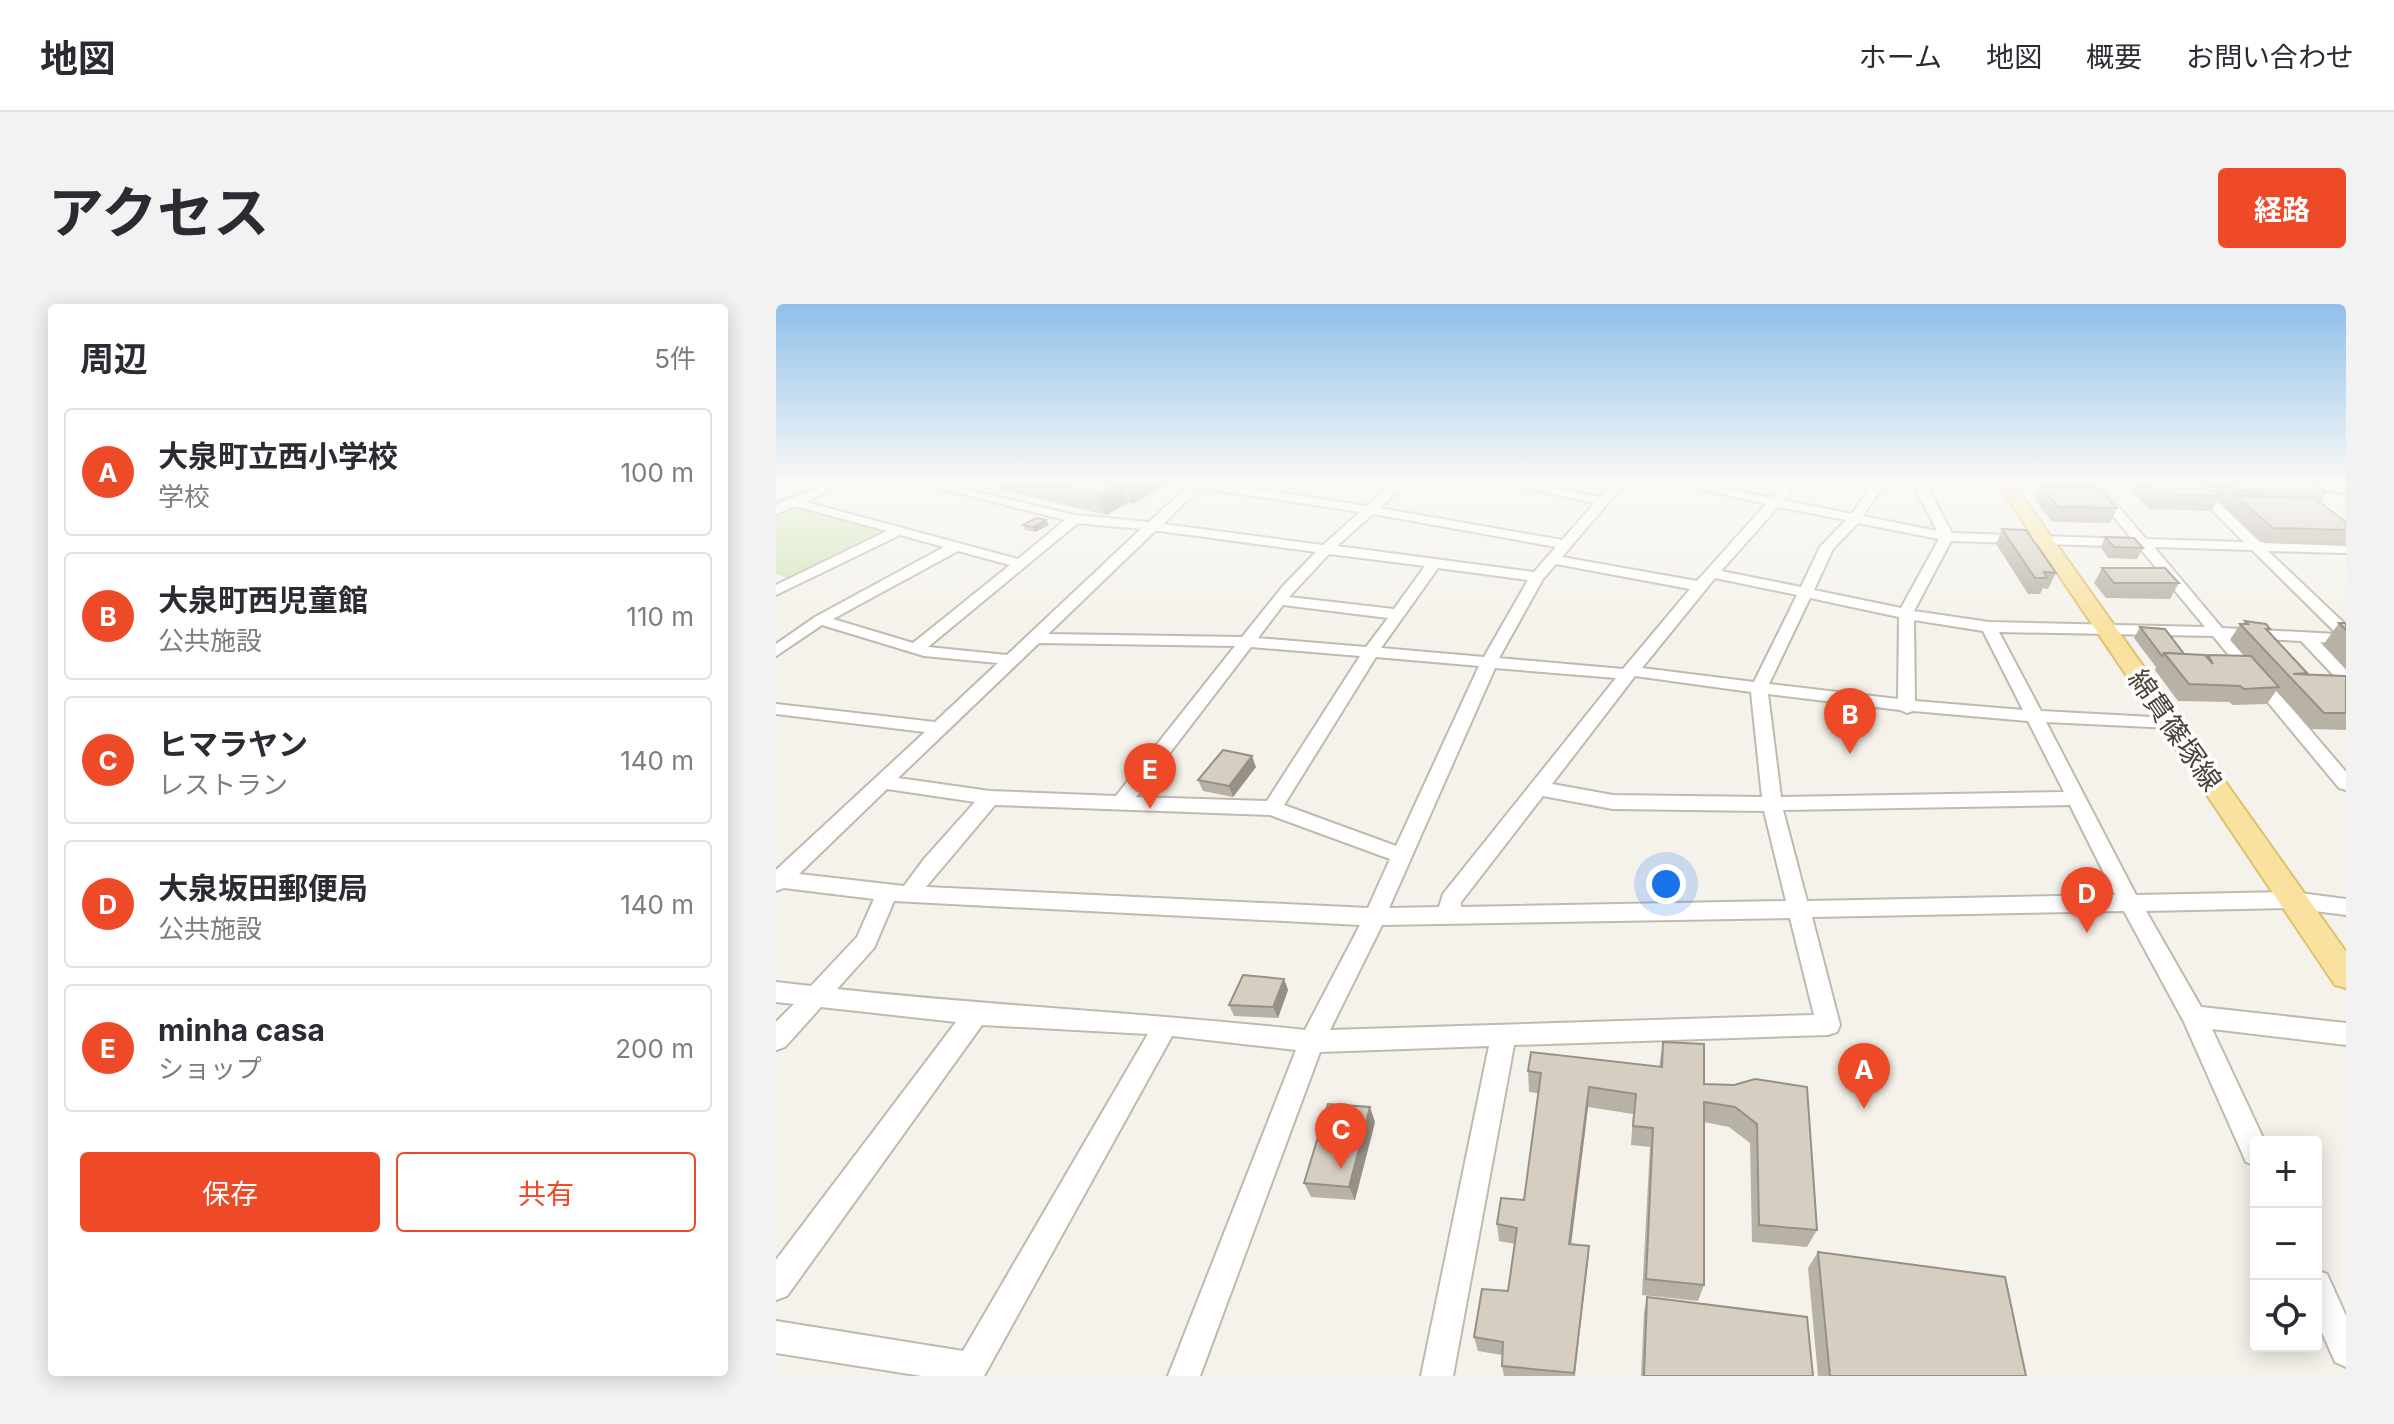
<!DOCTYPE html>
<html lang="ja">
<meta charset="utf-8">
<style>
:root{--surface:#fff;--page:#f2f2f3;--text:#2b2b33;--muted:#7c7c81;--line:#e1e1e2;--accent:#ef4a27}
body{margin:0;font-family:Inter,"Noto Sans JP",sans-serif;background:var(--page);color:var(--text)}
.controls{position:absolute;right:24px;bottom:24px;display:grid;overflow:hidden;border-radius:8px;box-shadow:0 4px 20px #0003}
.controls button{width:72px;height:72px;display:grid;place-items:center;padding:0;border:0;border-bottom:2px solid var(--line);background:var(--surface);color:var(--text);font:40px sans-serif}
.you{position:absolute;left:890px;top:580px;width:28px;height:28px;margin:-20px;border:6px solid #fff;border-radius:50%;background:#1a73e8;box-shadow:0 0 0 12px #1a73e833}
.badge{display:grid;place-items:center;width:52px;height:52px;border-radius:50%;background:var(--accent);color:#fff;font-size:26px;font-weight:700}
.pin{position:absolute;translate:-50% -66px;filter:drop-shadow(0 2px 4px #0008)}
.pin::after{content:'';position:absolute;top:42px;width:28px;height:24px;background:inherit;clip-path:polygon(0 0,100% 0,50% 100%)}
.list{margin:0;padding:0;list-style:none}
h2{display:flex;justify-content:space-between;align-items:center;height:104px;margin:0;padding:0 32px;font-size:34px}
h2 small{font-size:26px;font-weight:400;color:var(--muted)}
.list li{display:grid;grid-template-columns:52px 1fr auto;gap:24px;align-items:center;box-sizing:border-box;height:128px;margin:0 16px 16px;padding:0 16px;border:2px solid var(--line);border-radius:8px}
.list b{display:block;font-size:30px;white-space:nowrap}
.list p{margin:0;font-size:26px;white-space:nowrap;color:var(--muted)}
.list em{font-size:26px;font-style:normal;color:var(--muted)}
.actions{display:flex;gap:16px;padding:24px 32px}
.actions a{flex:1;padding:18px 0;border:2px solid var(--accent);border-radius:8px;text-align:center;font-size:28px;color:var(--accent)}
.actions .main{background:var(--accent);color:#fff}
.icon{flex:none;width:44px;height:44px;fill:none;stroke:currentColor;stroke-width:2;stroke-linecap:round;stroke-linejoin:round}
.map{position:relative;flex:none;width:1570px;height:1072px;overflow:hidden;border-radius:8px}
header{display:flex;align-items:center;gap:48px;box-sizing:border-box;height:112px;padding:0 40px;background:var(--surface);border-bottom:2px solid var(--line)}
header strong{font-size:38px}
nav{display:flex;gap:44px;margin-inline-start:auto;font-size:28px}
.intro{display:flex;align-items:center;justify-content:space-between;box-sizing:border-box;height:192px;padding:0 48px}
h1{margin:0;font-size:56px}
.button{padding:20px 36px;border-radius:8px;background:var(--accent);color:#fff;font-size:28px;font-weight:700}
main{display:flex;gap:48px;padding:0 48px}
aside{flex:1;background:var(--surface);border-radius:8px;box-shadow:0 4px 20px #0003}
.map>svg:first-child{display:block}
</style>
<header>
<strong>地図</strong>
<nav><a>ホーム</a><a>地図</a><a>概要</a><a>お問い合わせ</a></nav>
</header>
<div class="intro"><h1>アクセス</h1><a class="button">経路</a></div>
<main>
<aside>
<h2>周辺<small>5件</small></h2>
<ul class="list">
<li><span class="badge">A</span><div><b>大泉町立西小学校</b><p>学校</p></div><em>100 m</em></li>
<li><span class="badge">B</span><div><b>大泉町西児童館</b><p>公共施設</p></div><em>110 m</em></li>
<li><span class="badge">C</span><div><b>ヒマラヤン</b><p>レストラン</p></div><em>140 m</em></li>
<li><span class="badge">D</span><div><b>大泉坂田郵便局</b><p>公共施設</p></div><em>140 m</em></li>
<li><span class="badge">E</span><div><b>minha casa</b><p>ショップ</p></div><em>200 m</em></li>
</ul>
<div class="actions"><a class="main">保存</a><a>共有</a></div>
</aside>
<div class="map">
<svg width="1570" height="1072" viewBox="0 0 1570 1072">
<rect width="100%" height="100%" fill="#f5f2eb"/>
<!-- green -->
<path fill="#d0e6b6" d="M17,202L109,228L110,229L14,275L0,270V208Z"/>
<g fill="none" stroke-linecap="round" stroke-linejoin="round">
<!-- stream -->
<path stroke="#abd1ee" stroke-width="3" d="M0,198L46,179"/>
<defs>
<g id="minor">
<path d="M52,179H68L30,198L242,255L289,216L143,179H164L299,211L373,218L415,179H439L591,202L617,179H630L604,204L786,236L819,199L724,179H750L824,193L836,179H849L786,253L921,277L990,200L898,179H922L996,194L1009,179H1022L1007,196L1076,210L1097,179H1109L1087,212L1161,227L1137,179H1149L1176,229L1356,235L1310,179H1322L1370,235L1468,238L1409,179H1422L1484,238L1570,241V249L1492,247L1570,321V340L1544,338L1570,366V380L1564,378L1525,337L1455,333L1570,468V486L1563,484L1437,332L1223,328L1265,407L1395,414L1404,419L1395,424L1270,418L1360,591L1516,588L1570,595V611L1516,604L1370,607L1425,703L1570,719V741L1436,725L1489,838H1480V862L1470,858L1408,718L1348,607L1036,613L1064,721L1061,728L1052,731L738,741L677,1072H645L713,742L544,748L424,1072H392L520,746L396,732L208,1072H146L0,1049V1017L187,1047L372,730L206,721L11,992L0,996V956L180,718L45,703L9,743L0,746V718L18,700L0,698V678L35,682L81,633L98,595L8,584L0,587V566L149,428L0,410V400L159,418L222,359L148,352L46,321L0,352V340L39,313L168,243L124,231L0,291V281L111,227L19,202L0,210V201ZM424,184L584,208L547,241L387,220ZM1002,203L1070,216L1044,243L1025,283L945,267ZM597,210L780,243L758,268L561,242ZM302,219L365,225L231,351L152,343ZM1082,219L1163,235L1125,304L1038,286L1057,245ZM379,227H383L540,248L507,282L466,333L272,330ZM1175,237L1363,243L1429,323L1213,318L1138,307ZM1378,243L1476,246L1561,330L1446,324ZM182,247L234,261L137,339L57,315ZM553,250L649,262L618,305L513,293ZM780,260L914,285L847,365L723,354L767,275ZM662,264L752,276L708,353L605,344ZM939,274L1021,291L978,378L866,364ZM1034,294L1123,313L1122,395L993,380ZM507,301L612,314L590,343L482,334ZM1138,316L1207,327L1247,406L1139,397ZM263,339L459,342L340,492L214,487L122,474ZM475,343L584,352L491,497L360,493ZM600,353L703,362L620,542L508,501ZM719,364L840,374L667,590L663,603L613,604ZM859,372L975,388L986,493L837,491L776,480ZM992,390L1124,406L1131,409L1137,407L1252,417L1288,488L1005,493ZM111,485L199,498L148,555L128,582L23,570ZM767,492L837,505L988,507L1010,597L685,603V598ZM219,501L494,511L614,555L592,604L150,583ZM1294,501L1339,591L1031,597L1007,506ZM118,597L584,621L529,726C373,709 217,702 61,685L98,644ZM1014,614L1038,711L554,726L606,621Z"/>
<path d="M1515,179L1570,180V188L1518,186L1512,182Z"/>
<path d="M1540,966L1551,970L1570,1012V1063L1559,1058L1540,1015Z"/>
</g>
<path id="major" d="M1221,179H1237L1570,648V684L1559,681Z"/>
</defs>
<!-- minor casing -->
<use href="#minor" stroke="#c0baae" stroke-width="4"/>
<!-- major casing -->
<use href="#major" stroke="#dfc06f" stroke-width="4"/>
<!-- minor -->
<use href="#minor" fill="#fff" fill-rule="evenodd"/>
<!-- major -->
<use href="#major" fill="#f9e29f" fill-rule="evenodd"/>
</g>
<!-- wall -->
<g fill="#b8b1a6">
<path d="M220,179H392V180L356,200L352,199L330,211L223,185Z"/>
<path d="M1359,179H1555L1554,181L1545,180L1544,183L1551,188L1544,199L1570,218V242L1487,239L1452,207V206L1450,205L1441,197L1436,207L1373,205L1356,186Z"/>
<path d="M1264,181L1341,204L1334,219L1276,218L1258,195Z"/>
<path d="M270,216L273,221L259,228L249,226L247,221Z"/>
<path d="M1226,225L1280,269L1272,285L1267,284L1264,290H1252L1220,240Z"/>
<path d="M1329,233L1367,244L1361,255L1332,254L1325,243Z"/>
<path d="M1326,264L1403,279L1394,295L1330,294L1318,279Z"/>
<path d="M1469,317L1494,325L1492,328L1531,369L1530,371L1570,372V426L1535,425L1500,387L1491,400L1457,401L1453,398L1402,397L1379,366L1380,363L1358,334L1364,323L1408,350L1431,353L1432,351L1468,352L1454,336L1464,320H1467Z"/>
<path d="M1563,319H1570V364L1547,341Z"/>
<path d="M480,463L457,493L427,487L422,476Z"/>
<path d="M508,675L512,686L502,714L458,712L453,701Z"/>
<path d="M887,738L928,780L958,781L979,775L1041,926L1031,943L976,938L974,839L953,823L928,818V981L922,997L866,991L874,843L855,841L857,810L812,803L795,940L813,942L799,1072H728L726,1062V1051L702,1047L698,1033L732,987L739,940L723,937L721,920L748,896L762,789L753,788L752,767L883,763Z"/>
<path d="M599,818L579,896L535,893L528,879Z"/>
<path d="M1042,948L1250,1072H1042L1032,964Z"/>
<path d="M871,993L1037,1072H865L868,1008Z"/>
</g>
<!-- shaded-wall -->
<g fill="#969087">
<path d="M352,179H392V180L356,200L349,181Z"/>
<path d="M345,180L352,199L330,211L322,191Z"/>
<path d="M270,216L273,221L259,228L257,223Z"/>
<path d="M476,452L480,463L457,493L453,482Z"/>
<path d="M508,675L512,686L502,714L497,703Z"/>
<path d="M813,783L812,803L793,957V940Z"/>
<path d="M594,803L599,818L579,896L573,883Z"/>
<path d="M813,942L812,959L798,1072Z"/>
</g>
<!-- building -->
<g fill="#d6cec1" stroke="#969087" stroke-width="2">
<path d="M271,179H352L349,181L345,180L322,191Z"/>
<path d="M1370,179H1430L1444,192L1380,190Z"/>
<path d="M1454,179H1539L1551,188L1461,186Z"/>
<path d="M1264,181L1321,182L1341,204L1282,203Z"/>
<path d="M1460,192L1538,194L1570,218V226L1497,224Z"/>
<path d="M260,214L270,216L257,223L247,221Z"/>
<path d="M1226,225L1250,226L1280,269L1268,268L1271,274H1259Z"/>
<path d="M1329,233L1358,234L1367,244L1338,243Z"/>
<path d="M1326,264H1389L1403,279H1338Z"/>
<path d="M1469,317L1490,320L1494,325H1490L1531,369L1517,370L1570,372V409H1548L1464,320H1472Z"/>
<path d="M1563,319H1570V326Z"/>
<path d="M1364,323L1389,325L1408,350L1388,349L1386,352Z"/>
<path d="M1388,349L1429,351L1437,360L1432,351L1475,352L1503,383L1468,385L1464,382L1413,380Z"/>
<path d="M447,446L476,452L453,482L422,476Z"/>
<path d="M467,671L508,675L497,703L453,701Z"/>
<path d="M887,738L928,740V780L958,781L979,775L1031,783L1041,926L983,921L981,820L959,803L928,798V981L870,975L877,824L857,822L860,790L813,783L793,940L813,942L798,1069L726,1062L727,1038L698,1033L706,985L732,987L741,924L721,920L725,894L748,896L765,769L752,767L755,748L886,763Z"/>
<path d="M552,800L594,803L573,883L528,879Z"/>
<path d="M1042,948L1229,973L1250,1072H1054Z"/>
<path d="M871,993L1031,1013L1037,1072H868Z"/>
</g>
<!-- sky -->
<linearGradient id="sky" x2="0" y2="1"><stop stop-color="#8fc0ea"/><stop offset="0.54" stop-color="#faf9f6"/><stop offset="1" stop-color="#faf9f6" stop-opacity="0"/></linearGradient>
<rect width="1570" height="329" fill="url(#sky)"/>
<g text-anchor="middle" stroke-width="7" stroke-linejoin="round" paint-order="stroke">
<!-- street labels -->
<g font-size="28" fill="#494339" stroke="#fff">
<text transform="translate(1399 426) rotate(55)" y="10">綿貫篠塚線</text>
</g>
</g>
</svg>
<div class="controls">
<button>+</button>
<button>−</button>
<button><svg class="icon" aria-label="locate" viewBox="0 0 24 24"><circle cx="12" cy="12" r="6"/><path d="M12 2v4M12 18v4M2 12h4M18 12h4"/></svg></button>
</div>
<div class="you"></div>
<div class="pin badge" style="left:1088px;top:805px">A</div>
<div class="pin badge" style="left:1074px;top:450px">B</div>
<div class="pin badge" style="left:565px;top:865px">C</div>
<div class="pin badge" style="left:1311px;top:629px">D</div>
<div class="pin badge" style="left:374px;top:505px">E</div>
</div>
</main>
